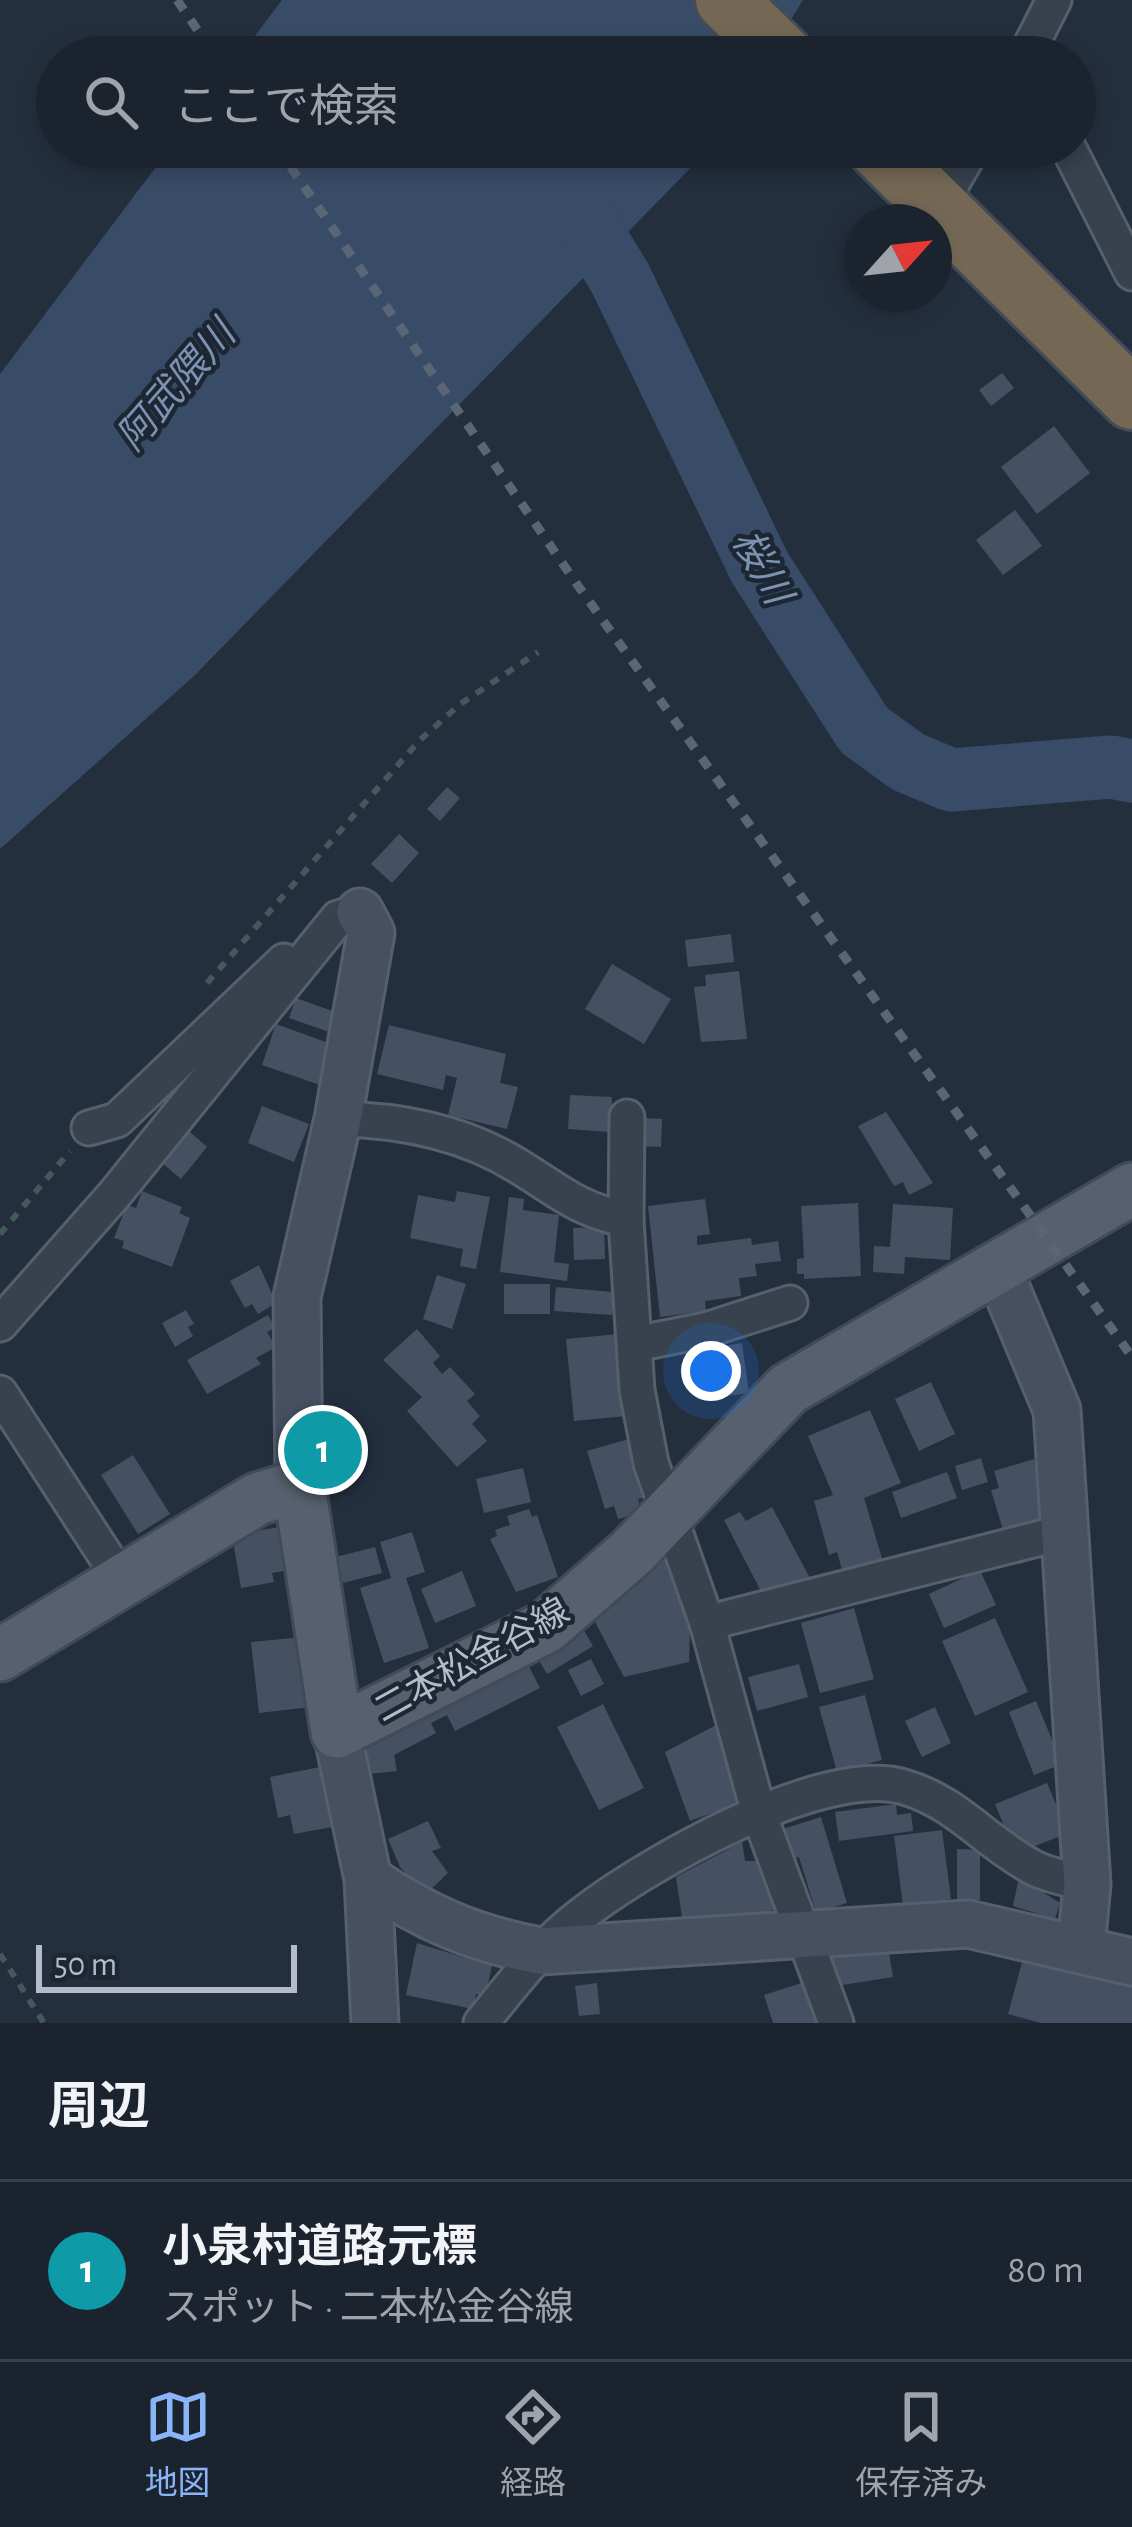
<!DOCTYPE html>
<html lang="ja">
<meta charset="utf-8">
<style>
:root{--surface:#1b232e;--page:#282f3a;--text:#f1f3f6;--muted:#a0a4aa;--line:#39404a;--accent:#8ab4f8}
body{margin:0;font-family:"Alegreya Sans","Noto Sans JP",sans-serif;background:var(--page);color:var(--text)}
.compass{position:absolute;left:844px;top:204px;width:108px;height:108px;border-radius:50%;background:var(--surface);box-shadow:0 6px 18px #0003;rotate:63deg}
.scale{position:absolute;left:36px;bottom:30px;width:261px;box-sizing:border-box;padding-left:12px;border:6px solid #b4bcc9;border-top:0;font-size:33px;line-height:42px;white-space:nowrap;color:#b4bcc9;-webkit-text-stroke:9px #1d2633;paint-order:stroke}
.you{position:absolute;left:711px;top:1371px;width:42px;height:42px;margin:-30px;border:9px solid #fff;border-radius:50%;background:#1a73e8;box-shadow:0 0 0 18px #1a73e833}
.badge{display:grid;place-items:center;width:78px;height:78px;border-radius:50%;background:var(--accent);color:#fff;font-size:39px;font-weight:700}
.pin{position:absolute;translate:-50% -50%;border:6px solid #fff;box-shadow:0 3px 12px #0006}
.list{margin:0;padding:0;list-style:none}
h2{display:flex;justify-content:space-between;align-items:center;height:156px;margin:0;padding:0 48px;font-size:51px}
h2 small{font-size:39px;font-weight:400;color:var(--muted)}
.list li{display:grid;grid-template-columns:78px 1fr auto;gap:36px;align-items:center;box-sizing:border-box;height:180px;padding:0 48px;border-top:3px solid var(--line)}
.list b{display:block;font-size:45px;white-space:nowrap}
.list p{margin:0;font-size:39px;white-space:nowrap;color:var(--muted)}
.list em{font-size:39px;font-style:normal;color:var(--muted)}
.icon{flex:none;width:66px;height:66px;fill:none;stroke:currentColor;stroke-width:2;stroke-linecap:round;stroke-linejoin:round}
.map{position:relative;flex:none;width:1132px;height:2023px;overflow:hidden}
.search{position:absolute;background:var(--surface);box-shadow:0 6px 18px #0003;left:36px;right:36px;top:36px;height:132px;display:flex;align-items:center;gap:30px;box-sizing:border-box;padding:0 42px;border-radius:66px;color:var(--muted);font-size:45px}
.sheet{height:336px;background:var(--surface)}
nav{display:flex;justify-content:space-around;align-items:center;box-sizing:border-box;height:168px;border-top:3px solid var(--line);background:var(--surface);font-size:33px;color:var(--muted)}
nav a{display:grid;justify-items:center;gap:6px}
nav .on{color:var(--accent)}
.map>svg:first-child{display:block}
</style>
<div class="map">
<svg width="1132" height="2023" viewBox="0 0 1132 2023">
<rect width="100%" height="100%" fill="#242f3e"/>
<!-- water -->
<g fill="#394c67">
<path d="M282,0H803L768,57H239Z"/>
<path d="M171,147H711L194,676L0,849V374Z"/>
</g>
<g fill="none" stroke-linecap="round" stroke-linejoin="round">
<!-- river -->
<path stroke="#394c67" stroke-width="63" d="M540,147L620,278L760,568L864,730L908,762L951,780L1111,767L1132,771"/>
</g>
<!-- building -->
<g fill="#455162">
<path d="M1002,373L1014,388L991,406L979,390Z"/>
<path d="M1054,426L1090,473L1037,514L1001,467Z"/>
<path d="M1015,510L1042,546L1003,575L976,540Z"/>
<path d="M447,787L460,798L440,821L427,809Z"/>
<path d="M399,834L419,853L392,883L371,864Z"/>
<path d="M731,934L734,962L688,967L685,940Z"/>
<path d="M612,964L671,999L644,1044L585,1009Z"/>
<path d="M739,971L747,1039L701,1042L694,987L706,986L705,975Z"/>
<path d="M296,998L338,1013L332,1033L289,1018Z"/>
<path d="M276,1024L334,1045L320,1085L262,1065Z"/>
<path d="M389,1025L506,1054L500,1083L518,1087L507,1129L448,1115L457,1078L446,1075L443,1090L377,1074Z"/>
<path d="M570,1095L612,1097L610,1132L568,1129Z"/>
<path d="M262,1106L309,1124L294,1162L248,1143Z"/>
<path d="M886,1112L933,1183L909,1195L903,1182L894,1186L858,1126Z"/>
<path d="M642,1118L662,1119L661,1147L640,1146Z"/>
<path d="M189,1131L207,1147L181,1179L162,1163Z"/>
<path d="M142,1191L182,1207L179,1213L190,1218L172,1267L122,1248L124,1241L114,1238L127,1205L136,1208Z"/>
<path d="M457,1191L490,1197L476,1269L460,1266L463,1249L410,1238L418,1195L455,1202Z"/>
<path d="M509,1197L524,1199L523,1210L559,1215L554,1262L569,1264L567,1281L500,1272Z"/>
<path d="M705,1199L710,1234L697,1236V1245L751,1238L752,1245L778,1241L781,1261L755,1264L757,1276L739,1278L741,1296L705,1301L706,1311L660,1317L648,1206Z"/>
<path d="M858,1203L861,1276L804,1279V1274H797V1259L804,1258L801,1206Z"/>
<path d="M893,1204L953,1208L950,1260L905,1257L904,1274L873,1272L874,1246L890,1247Z"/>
<path d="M604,1227L605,1259L574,1260L573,1228Z"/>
<path d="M259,1265L276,1303L258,1314L252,1304L245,1308L230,1281Z"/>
<path d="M437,1275L466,1284L452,1329L423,1319Z"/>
<rect x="504" y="1284" width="46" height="30"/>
<path d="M556,1287L613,1292L612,1315L554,1311Z"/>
<path d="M186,1310L194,1324L188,1327L193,1336L175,1347L162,1323Z"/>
<path d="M268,1315L275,1328L267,1332L276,1347L256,1358L261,1364L207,1394L187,1360Z"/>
<path d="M417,1329L440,1356L433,1363L442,1374L450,1367L475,1394L467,1401L480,1416L472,1424L487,1441L457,1467L407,1411L422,1397L383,1360Z"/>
<path d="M618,1334L626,1416L574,1421L566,1339Z"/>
<path d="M742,1343L749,1393L712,1398L705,1349Z"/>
<path d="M931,1382L955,1434L919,1451L895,1399Z"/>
<path d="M870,1410L901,1483L864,1498L884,1565L844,1576L837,1552L829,1555L814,1501L833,1495L808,1436Z"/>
<path d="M632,1438L650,1496L638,1499L642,1512L618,1519L614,1506L605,1509L587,1451Z"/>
<path d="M133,1455L170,1514L138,1534L101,1475Z"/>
<path d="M981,1458L988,1482L962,1490L955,1466Z"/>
<path d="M1034,1459L1047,1504L1040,1506L1044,1519L1003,1530L991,1490L999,1488L994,1471Z"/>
<path d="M523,1468L531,1502L484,1513L476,1479Z"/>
<path d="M947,1472L957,1498L901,1518L892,1492Z"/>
<path d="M772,1507L811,1580L765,1599L724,1520L740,1512L746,1521Z"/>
<path d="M529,1509L532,1517L537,1515L558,1577L516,1592L490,1539L497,1536L495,1530L510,1525L507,1516Z"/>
<path d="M286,1526L294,1569L272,1573L274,1582L241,1588L232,1535Z"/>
<path d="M412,1532L425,1572L406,1578L429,1648L384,1663L360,1588L391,1578L380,1542Z"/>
<path d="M375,1547L382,1573L343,1583L336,1557Z"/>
<path d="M665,1553L690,1625L689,1662L624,1677L592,1616Z"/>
<path d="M980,1570L996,1605L944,1628L929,1594Z"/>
<path d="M462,1571L476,1606L435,1623L421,1589Z"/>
<path d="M854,1608L874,1679L820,1693L801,1623Z"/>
<path d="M995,1618L1028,1692L975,1716L942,1641Z"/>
<path d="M579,1622L593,1646L547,1674L533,1650Z"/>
<path d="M303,1637L311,1707L259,1713L251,1642Z"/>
<path d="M524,1657L540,1688L455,1731L447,1715L431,1723L436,1733L394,1755L397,1771L369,1774L364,1738Z"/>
<path d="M591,1659L604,1684L581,1696L568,1670Z"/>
<path d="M799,1664L808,1697L757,1711L748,1677Z"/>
<path d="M865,1695L882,1760L837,1772L819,1707Z"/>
<path d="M1036,1701L1062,1764L1034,1775L1009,1712Z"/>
<path d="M603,1704L644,1788L599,1810L557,1727Z"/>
<path d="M935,1707L951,1743L922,1757L905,1721Z"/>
<path d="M716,1725L743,1802L690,1821L665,1752Z"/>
<path d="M320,1767L332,1827L294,1834L290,1815L278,1818L270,1777Z"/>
<path d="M1047,1783L1068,1833L1025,1850L1012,1845L995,1804Z"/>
<path d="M896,1804L897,1815L911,1813L913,1831L839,1841L835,1812Z"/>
<path d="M821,1817L847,1903L816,1912L799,1857L792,1859L783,1829Z"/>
<path d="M428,1821L441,1848L432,1851L448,1873L425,1895L400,1867L388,1839Z"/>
<path d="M942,1830L951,1899L903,1906L894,1836Z"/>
<path d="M742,1842L745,1861H762L778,1909L684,1930L676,1877Z"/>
<path d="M957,1849L980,1850V1900H957Z"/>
<path d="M1019,1877L1060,1903L1055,1919L1013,1906Z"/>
<path d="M417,1943L492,1966L485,1997L476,1994L473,2009L406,1995Z"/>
<path d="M888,1947L893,1977L836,1986L831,1956Z"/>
<path d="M1024,1955L1132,1985V2023H1041L1008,2014Z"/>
<path d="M808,1981L821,2023H773L764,1995Z"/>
<path d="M597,1983L600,2014L579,2016L575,1986Z"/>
</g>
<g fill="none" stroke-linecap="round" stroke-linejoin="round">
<defs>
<g id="street">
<path d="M1025,57L1054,0"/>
<path d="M1068,147L1132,273"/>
<path d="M938,207L973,147"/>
<path d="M338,1119C400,1120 465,1133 518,1166C561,1192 573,1207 626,1220L637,1390L651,1463L707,1623L759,1814L836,2023"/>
<path d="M89,1128L117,1120L284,961"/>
<path d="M626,1220L627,1117"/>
<path d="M0,1324L114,1195L338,918L360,912"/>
<path d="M635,1344L706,1330L790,1303"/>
<path d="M0,1393L122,1581"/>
<path d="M707,1623L1068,1531"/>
<path d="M481,2023C512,1985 541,1946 580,1916C643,1866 823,1763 904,1787C957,1802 986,1843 1034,1868C1050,1876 1070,1879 1087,1884"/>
</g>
<g id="secondary">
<path d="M998,1269L1057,1410L1087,1884L1081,1949"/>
<path d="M299,1486L297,1297L338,1119L371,933L360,912"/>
<path d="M337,1732L368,1879L375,2023"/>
<path d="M368,1879C423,1917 474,1939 540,1951L968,1924L1132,1962"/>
</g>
<path id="primary" d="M0,1655L257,1499L299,1486L337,1732L546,1627L632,1552L788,1389L1132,1189"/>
<g id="highway">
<path d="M726,0L784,57"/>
<path d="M877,147L1132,399"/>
</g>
</defs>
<!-- street casing -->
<use href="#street" stroke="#565f6c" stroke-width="39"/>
<!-- secondary casing -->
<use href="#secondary" stroke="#565f6c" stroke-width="51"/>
<!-- primary casing -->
<use href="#primary" stroke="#414a57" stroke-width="57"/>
<!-- highway casing -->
<use href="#highway" stroke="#434c59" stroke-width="66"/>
<!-- path -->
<g stroke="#44595c" stroke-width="6" stroke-dasharray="9 9" stroke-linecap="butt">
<path d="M207,983L419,741L459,705L538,652"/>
<path d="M0,1234L70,1151"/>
<path d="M0,1954L44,2023"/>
</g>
<!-- street -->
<use href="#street" stroke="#38414e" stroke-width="33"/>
<!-- secondary -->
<use href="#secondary" stroke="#465061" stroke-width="45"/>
<!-- primary -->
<use href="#primary" stroke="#56606e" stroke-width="51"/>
<!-- highway -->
<use href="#highway" stroke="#746855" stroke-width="60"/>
<!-- rail -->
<g stroke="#5a6575" stroke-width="9" stroke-dasharray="12 12" stroke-linecap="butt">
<path d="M177,0L216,57"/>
<path d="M277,147L576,583L1132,1357"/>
</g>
</g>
<g text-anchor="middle" stroke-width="9" stroke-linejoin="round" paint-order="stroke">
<!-- street labels -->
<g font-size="36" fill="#b4bcc9" stroke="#1d2633">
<text transform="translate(471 1659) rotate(-29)" y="13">二本松金谷線</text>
</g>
<!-- water labels -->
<g font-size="39" font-style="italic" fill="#7c92b1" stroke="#1d2633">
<text transform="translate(175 385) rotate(-49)" y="14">阿武隈川</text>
<text transform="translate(763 566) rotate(61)" y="14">桜川</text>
</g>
</g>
</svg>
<svg class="compass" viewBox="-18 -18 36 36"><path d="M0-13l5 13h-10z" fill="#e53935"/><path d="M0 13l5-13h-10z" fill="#a0a4aa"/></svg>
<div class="scale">50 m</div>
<div class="you"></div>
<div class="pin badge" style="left:323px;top:1450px;background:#0f9aa8">1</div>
<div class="search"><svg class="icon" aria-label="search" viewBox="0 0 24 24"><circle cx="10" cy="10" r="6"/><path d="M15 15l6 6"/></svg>ここで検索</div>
</div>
<section class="sheet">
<h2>周辺<small></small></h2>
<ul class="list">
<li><span class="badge" style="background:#0f9aa8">1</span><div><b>小泉村道路元標</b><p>スポット · 二本松金谷線</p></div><em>80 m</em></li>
</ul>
</section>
<nav>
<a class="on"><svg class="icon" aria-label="map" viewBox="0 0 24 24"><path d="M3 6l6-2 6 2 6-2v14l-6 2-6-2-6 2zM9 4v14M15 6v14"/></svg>地図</a>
<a><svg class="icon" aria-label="directions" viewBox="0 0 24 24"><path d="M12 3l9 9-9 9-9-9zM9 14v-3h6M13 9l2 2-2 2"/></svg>経路</a>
<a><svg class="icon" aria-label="saved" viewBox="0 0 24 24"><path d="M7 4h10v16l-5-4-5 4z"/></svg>保存済み</a>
</nav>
